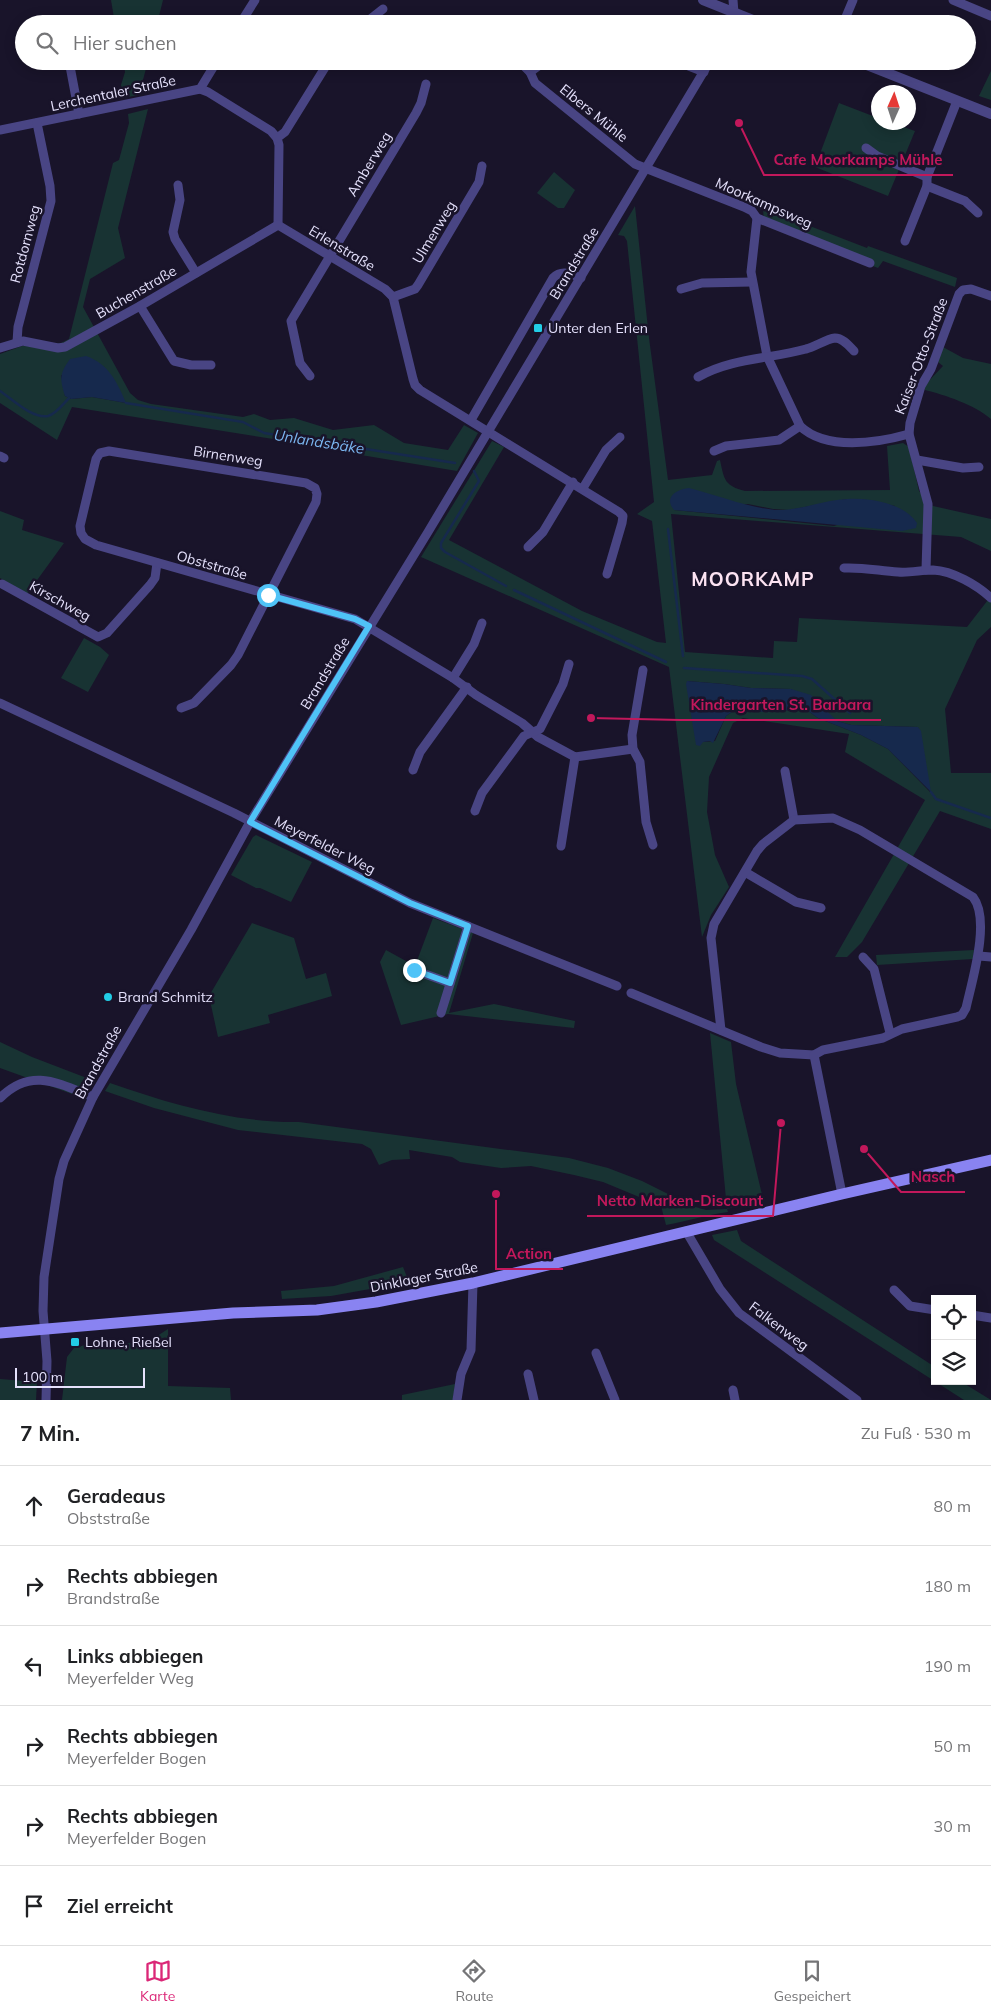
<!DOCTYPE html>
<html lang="de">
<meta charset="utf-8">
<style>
:root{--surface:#fff;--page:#f6f6f6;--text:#202124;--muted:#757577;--line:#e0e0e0;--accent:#db2777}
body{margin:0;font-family:Mulish,sans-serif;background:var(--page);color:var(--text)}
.controls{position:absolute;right:15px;bottom:15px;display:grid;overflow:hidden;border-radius:0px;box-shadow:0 2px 12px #0003}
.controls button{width:45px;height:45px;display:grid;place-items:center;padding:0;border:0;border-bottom:1px solid var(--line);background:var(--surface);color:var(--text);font:25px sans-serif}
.compass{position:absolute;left:871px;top:85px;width:45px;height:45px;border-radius:50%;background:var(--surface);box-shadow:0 2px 12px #0003;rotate:3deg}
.scale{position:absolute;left:15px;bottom:12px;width:130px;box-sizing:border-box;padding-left:5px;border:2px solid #e5e1fc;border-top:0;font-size:14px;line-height:18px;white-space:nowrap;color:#e5e1fc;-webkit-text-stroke:4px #19142a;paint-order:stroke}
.stop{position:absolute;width:15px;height:15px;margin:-11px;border:4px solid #4fc3f7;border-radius:50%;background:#fff}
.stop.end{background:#4fc3f7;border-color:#fff;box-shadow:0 1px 5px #0008}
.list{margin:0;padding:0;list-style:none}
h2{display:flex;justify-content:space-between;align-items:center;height:65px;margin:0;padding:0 20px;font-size:21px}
h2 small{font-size:16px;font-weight:400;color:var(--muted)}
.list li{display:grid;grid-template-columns:32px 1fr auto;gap:15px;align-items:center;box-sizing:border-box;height:80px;padding:0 20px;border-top:1px solid var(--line)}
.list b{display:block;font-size:19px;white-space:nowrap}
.list p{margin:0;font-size:16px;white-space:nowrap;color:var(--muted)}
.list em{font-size:16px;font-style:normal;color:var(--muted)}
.icon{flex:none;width:28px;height:28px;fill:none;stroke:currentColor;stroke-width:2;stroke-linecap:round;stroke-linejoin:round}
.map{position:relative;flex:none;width:991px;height:1400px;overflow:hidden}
.search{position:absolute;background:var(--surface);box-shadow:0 2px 12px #0003;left:15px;right:15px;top:15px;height:55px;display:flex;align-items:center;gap:12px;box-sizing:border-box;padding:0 18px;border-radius:28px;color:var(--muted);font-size:19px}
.sheet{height:545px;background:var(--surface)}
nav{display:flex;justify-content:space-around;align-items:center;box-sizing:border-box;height:70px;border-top:1px solid var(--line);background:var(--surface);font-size:14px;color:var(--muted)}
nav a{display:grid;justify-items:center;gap:2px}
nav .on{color:var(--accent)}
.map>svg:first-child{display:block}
</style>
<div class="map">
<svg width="991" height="1400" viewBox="0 0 991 1400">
<rect width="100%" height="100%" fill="#19142a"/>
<!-- green -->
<g fill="#183333" fill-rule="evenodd">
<path d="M111,0H163L157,24H115Z"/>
<path d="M123,61H148L139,95L123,98L121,85L125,72Z"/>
<path d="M991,71V100L979,96Z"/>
<path d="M839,103L878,118V122L892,123L915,131L888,196L815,167Z"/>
<path d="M148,109L118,228L125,258L90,279L83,307L130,393L138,400L151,404L243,417L254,414L270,420L294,418L333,430L374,425L404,443L448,450L464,425L478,433L457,471L349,453V451L72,407L57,440L0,403V354L22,346L61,343L69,339L113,163L119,160L129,123L128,114ZM61,375L126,403L92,397L71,399L65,396Z"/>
<path d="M554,172L575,190L564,208H558L537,193Z"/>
<path d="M635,206L649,338L668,480L712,475L717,461L720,460C724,480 725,486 745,491L890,490L887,446L903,443L909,447L919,491L933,506L991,519V551L961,537L671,514L685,652L773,658L774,641L797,642L799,618L967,627L991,596V627L977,640L945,709L951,773H991V829L940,811L862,942L847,957H835L925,800L845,752L849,734L743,718L733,723L709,777L707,812L715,855L729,887L711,915L702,937L669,667L421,557L492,441L504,447L449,540L582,611L657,642L666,643L652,521L637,514L654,502L627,241L624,236L618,235ZM847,499L867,500L895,506L834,526L674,510L748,504L773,509L789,510ZM687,681L724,684L751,688L791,689L837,721L851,725L918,727L930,792L888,749L861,735L818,718L804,708L797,707L782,712L733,711L726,716L715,741L703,742Z"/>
<path d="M763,208L867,248L868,246L957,278L955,287L883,261L878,268L764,224Z"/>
<path d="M943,347L963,358L991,364V419C975,405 945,395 925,390V385L943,366L938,362Z"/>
<path d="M0,511L24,520L22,530L64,543L27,594L0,578Z"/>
<path d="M84,638L100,647L109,655L88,692L61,678Z"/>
<path d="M256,835L312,862L291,902L260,888H256L231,875L253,837Z"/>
<path d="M433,918L473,933L449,1013L494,1004L575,1021L574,1028L448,1014L401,1025L380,962L386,950L415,966Z"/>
<path d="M252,923L294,938L306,979L326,973L332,996L268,1015L270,1023L218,1037L209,996Z"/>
<path d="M974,950L973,959L877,965L876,955Z"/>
<path d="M710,1033L731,1042L736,1084L763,1199L727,1209L728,1212C706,1215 687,1221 666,1225L661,1206L603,1182L574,1175L531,1166L501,1168L460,1162L452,1157L409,1150L410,1159L392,1160L379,1165L371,1149L362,1144L238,1130L154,1108L105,1091L110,1083C170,1104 235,1123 299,1122L569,1158L608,1168L642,1181L692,1206L706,1210L727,1209Z"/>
<path d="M0,1042L32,1057L92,1080L83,1098L0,1068Z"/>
<path d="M737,1230L741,1241L935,1367V1381H960L991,1400H964L714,1240L712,1235Z"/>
<path d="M403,1267L409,1282L331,1296L282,1299L281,1291L334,1286Z"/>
<path d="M168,1329V1386L230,1388L231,1400H62L67,1357L74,1348L85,1345L148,1342Z"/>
<path d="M0,1379L37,1382L36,1400H0Z"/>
<path d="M455,1384L453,1400H402V1395Z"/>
</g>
<!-- water -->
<g fill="#16294d">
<path d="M86,356C109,364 117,382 126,403L92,397L71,399L65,396C60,379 59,374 70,359Z"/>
<path d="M689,488C717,495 746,507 775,510C800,511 822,500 847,499C869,497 904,503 917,523L916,528L902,531L674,510C663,497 677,489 689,488Z"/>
<path d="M687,681L724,684L751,688L791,689L811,695L837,721L851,725L918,727L921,731L931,792L888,749L861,735L818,718L804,708L797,707L782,712L733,711L726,716L713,743L710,741L703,742L700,746L696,745L686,684Z"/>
</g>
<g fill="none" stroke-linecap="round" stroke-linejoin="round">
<!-- stream -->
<g stroke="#16294d" stroke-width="2.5">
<path d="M0,391C12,399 32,419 48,416C56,414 63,404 69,398"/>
<path d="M126,403L243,422L264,433L455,463"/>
<path d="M474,471L479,481L441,543V548L445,552L506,586"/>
<path d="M668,529L683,656"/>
<path d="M514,590L666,662"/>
<path d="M684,668L802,676L812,679L850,713"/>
<path d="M931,792L936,799L991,818"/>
</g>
<!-- minor -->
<g stroke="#494584" stroke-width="9">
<path d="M953,0L991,16"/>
<path d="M240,24L255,0"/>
<path d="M364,24L383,9"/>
<path d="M731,24L734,13L733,0"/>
<path d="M843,24L853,0"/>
<path d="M69,61L79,114"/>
<path d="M519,61L530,72L535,83L635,164L744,207L752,211L757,218L870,263"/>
<path d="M676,61L704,72"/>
<path d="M530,72L545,61"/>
<path d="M200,89L208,92L271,131L277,138L279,145L278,225"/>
<path d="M0,130L200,89L217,61"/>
<path d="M277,138L285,132L329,61"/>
<path d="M866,148L877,156L927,177"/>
<path d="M178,185L180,200L173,232L175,239L196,273"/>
<path d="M927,186L965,201L978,213"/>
<path d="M757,218L751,272L767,356L800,426C826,451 877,443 909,434"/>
<path d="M278,225L385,289L393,297L413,379L415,385L420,390L619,512L623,516L622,523L607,574"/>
<path d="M905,241L927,186V177L957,101"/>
<path d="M681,289L702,283L752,282"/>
<path d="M393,297L415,289L418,285L479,182L482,166"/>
<path d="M140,306L174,361L191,365H211"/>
<path d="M17,342L18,327L51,201L50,186L37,123"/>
<path d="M0,348L23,341L58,348L65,347L140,306L278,225"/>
<path d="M310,376L300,363L291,321L416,113L421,103L426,84"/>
<path d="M698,377C731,358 770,359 806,349C815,347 826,339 835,338C843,338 849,346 854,351"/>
<path d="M471,420L553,278C562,269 570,274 581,278"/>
<path d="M714,451L726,446L779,440L800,426"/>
<path d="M0,456L4,458"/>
<path d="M917,460L963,468L979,467"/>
<path d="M583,488L606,450L620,437"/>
<path d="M528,547L543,532L573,482"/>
<path d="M844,568C863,567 880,571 898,572C910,573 921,570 933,570C953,571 977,585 991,598"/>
<path d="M926,570L928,504L909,434L910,423L921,386L931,369L959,294L963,290L971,289L991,296"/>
<path d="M2,584L98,637L107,633L150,585L155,578L157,563"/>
<path d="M643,670L632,735L633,749L640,762L646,822L653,845"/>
<path d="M453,678L474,644L482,623"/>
<path d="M0,703L234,813L410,903L617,986"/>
<path d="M181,708L194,703L231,665L238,655L316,502L317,494L315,488L306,483L109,451L100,453L96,459L80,526L81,533L85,539L96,545L355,619L453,678L476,695L522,723L538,737L575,757L633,749"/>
<path d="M413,770L420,752L467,687"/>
<path d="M785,771L794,820"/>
<path d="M475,811L482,793L524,736L540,729L563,684L569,664"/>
<path d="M561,846L575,757"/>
<path d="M745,872L796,902L821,908"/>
<path d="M979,956L991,957"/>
<path d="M863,957L874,969L890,1033"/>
<path d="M414,970L450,983"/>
<path d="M631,993L761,1047L780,1053L814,1055"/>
<path d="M441,1013L468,926"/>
<path d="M721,1030L711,938L714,924L757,851L763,844L794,820L833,818L860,830L973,897C991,920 972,981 966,1008L962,1015L957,1017L902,1029L883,1038L823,1050L814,1055L842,1194"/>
<path d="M0,1098C31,1067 58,1083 93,1097"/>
<path d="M686,1231L720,1289L739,1313L857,1400"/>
<path d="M894,1290L910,1306L935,1310"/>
<path d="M972,1315L991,1318"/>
<path d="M596,1353L615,1400"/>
<path d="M528,1374L534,1400"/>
<path d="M733,1390L735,1400"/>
<path d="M46,1400L47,1361L43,1311L44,1277L59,1179L64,1161L93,1097L191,930L250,822L428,532L710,61"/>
<path d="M457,1400L461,1374L471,1350L473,1283"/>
</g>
<!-- tertiary -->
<g stroke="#494584" stroke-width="10">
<path d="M703,0L763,24"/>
<path d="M857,61L991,114"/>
</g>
<!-- secondary -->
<path stroke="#8983f1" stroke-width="11" d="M0,1333L233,1313L317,1310L376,1302L473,1283L842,1194L991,1160"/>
</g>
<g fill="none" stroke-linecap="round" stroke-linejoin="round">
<!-- route -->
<path stroke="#4fc3f7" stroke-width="6" d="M268,595L355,619L369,626L250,822L410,903L468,926L450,983L414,970"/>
</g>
<!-- markers -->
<g fill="#22cde6" stroke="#19142a" stroke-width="2">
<rect x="533" y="323" width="10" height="10" rx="2.5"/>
<circle cx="108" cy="997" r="5"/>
<rect x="70" y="1337" width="10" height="10" rx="2.5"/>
</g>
<g text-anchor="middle" stroke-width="5" stroke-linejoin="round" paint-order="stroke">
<!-- street labels -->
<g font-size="14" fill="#e5e1fc" stroke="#19142a">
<text transform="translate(113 93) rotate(-12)" y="5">Lerchentaler Straße</text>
<text transform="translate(594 113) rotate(39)" y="5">Elbers Mühle</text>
<text transform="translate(369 164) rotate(-59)" y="5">Amberweg</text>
<text transform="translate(764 203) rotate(24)" y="5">Moorkampsweg</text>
<text transform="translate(434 232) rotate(-59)" y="5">Ulmenweg</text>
<text transform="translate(25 244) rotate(-75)" y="5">Rotdornweg</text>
<text transform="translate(342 248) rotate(31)" y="5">Erlenstraße</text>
<text transform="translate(574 263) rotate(-59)" y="5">Brandstraße</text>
<text transform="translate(136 292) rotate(-30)" y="5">Buchenstraße</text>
<text transform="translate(921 356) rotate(-69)" y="5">Kaiser-Otto-Straße</text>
<text transform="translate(228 456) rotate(9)" y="5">Birnenweg</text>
<text transform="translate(212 565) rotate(16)" y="5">Obststraße</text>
<text transform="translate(60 601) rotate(29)" y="5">Kirschweg</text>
<text transform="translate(325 673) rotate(-59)" y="5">Brandstraße</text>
<text transform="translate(325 845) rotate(27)" y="5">Meyerfelder Weg</text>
<text transform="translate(98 1062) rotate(-61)" y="5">Brandstraße</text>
<text transform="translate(424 1277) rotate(-11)" y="5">Dinklager Straße</text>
<text transform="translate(779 1326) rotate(37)" y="5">Falkenweg</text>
</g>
<!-- poi labels -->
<g font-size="14" fill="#e5e1fc" stroke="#19142a" text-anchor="start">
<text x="548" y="333">Unter den Erlen</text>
<text x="118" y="1002">Brand Schmitz</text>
<text x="85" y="1347">Lohne, Rießel</text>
</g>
<!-- water labels -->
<g font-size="15" font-style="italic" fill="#7bb6f0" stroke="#19142a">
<text transform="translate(319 442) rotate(9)" y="5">Unlandsbäke</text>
</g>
<!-- district labels -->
<g font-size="19" font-weight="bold" letter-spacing="1" fill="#fce3f2" stroke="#19142a">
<text x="753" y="586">MOORKAMP</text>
</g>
</g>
<!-- callouts -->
<path fill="none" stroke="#c2185b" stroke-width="2" d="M739 123L764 175H953M591 718L680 720H881M864 1149L901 1192H965M781 1123L773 1216H587M496 1194L496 1269H563"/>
<g fill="#c2185b" stroke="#19142a" stroke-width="2">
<circle cx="739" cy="123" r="5"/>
<circle cx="591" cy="718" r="5"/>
<circle cx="864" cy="1149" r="5"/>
<circle cx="781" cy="1123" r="5"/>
<circle cx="496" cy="1194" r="5"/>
</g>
<g font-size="15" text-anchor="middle" font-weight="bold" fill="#c2185b" stroke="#19142a" stroke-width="5" stroke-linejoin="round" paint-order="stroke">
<text x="858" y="165">Cafe Moorkamps Mühle</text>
<text x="781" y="710">Kindergarten St. Barbara</text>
<text x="933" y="1182">Nasch</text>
<text x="680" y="1206">Netto Marken-Discount</text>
<text x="529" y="1259">Action</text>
</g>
</svg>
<div class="controls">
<button><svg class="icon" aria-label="locate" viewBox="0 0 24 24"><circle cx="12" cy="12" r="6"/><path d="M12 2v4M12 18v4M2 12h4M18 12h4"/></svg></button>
<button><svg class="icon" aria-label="layers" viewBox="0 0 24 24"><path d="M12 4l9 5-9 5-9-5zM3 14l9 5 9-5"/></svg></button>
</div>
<svg class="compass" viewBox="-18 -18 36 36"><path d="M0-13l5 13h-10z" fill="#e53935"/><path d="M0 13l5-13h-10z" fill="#757577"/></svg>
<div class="scale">100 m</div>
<div class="stop" style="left:268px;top:595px"></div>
<div class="stop end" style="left:414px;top:970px"></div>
<div class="search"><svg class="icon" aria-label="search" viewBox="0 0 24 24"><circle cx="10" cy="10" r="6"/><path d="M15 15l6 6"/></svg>Hier suchen</div>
</div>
<section class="sheet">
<h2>7 Min.<small>Zu Fuß · 530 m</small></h2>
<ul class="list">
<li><svg class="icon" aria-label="ahead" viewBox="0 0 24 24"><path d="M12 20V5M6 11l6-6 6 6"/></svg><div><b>Geradeaus</b><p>Obststraße</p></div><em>80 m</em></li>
<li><svg class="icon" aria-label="right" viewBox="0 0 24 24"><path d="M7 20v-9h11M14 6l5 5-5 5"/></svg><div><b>Rechts abbiegen</b><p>Brandstraße</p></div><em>180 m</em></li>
<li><svg class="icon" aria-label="left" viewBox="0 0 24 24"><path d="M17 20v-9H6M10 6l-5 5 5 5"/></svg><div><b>Links abbiegen</b><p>Meyerfelder Weg</p></div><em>190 m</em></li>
<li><svg class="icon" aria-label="right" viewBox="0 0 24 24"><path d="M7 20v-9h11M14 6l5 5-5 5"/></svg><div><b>Rechts abbiegen</b><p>Meyerfelder Bogen</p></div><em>50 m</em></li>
<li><svg class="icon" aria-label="right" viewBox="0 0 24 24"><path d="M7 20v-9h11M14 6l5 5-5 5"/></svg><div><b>Rechts abbiegen</b><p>Meyerfelder Bogen</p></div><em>30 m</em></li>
<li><svg class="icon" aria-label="arrive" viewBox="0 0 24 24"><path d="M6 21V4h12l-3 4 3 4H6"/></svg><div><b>Ziel erreicht</b></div></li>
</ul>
</section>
<nav>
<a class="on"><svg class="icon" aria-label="map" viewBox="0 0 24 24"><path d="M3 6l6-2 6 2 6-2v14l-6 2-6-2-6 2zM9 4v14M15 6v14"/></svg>Karte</a>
<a><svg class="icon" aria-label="directions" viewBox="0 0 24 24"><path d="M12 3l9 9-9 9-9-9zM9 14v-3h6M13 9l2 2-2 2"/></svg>Route</a>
<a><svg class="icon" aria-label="saved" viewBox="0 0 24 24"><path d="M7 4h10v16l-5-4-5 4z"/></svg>Gespeichert</a>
</nav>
